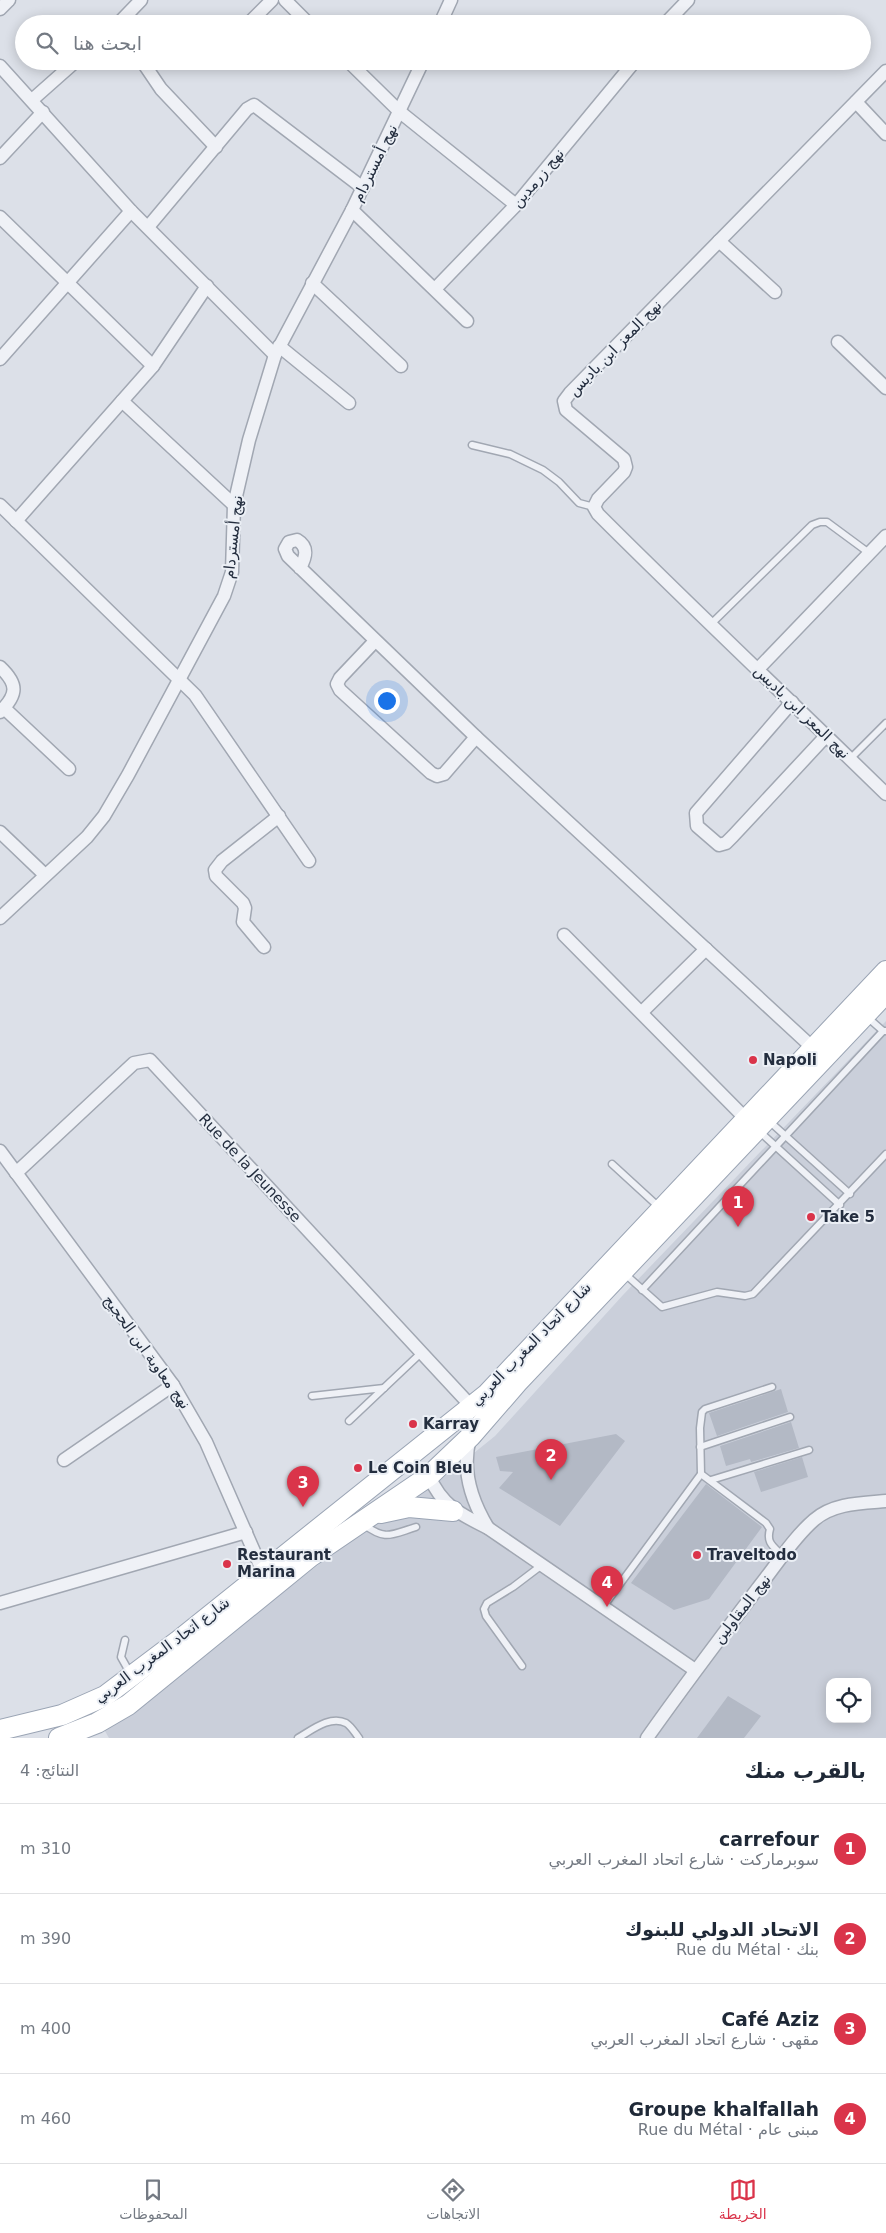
<!DOCTYPE html>
<html lang="ar">
<meta charset="utf-8">
<style>
:root{--surface:#fff;--page:#f6f6f7;--text:#1f2937;--muted:#747a83;--line:#e0e1e3;--accent:#da344a}
body{margin:0;font-family:"DejaVu Sans","Noto Naskh Arabic",sans-serif;background:var(--page);color:var(--text);direction:rtl}
.controls{position:absolute;right:15px;bottom:15px;display:grid;overflow:hidden;border-radius:10px;box-shadow:0 2px 12px #0003}
.controls button{width:45px;height:45px;display:grid;place-items:center;padding:0;border:0;border-bottom:1px solid var(--line);background:var(--surface);color:var(--text);font:25px sans-serif}
.you{position:absolute;left:386px;top:700px;width:18px;height:18px;margin:-12px;border:4px solid #fff;border-radius:50%;background:#1a73e8;box-shadow:0 0 0 8px #1a73e833}
.badge{display:grid;place-items:center;width:32px;height:32px;border-radius:50%;background:var(--accent);color:#fff;font-size:16px;font-weight:700}
.pin{position:absolute;translate:-50% -41px;filter:drop-shadow(0 1px 2px #0008)}
.pin::after{content:'';position:absolute;top:26px;width:18px;height:15px;background:inherit;clip-path:polygon(0 0,100% 0,50% 100%)}
.list{margin:0;padding:0;list-style:none}
h2{display:flex;justify-content:space-between;align-items:center;height:65px;margin:0;padding:0 20px;font-size:21px}
h2 small{font-size:16px;font-weight:400;color:var(--muted)}
.list li{display:grid;grid-template-columns:32px 1fr auto;gap:15px;align-items:center;box-sizing:border-box;height:90px;padding:0 20px;border-top:1px solid var(--line)}
.list b{display:block;font-size:19px;white-space:nowrap}
.list p{margin:0;font-size:16px;white-space:nowrap;color:var(--muted)}
.list em{font-size:16px;font-style:normal;color:var(--muted)}
.icon{flex:none;width:28px;height:28px;fill:none;stroke:currentColor;stroke-width:2;stroke-linecap:round;stroke-linejoin:round}
.map{position:relative;flex:none;width:886px;height:1738px;overflow:hidden;direction:ltr}
.search{position:absolute;background:var(--surface);box-shadow:0 2px 12px #0003;left:15px;right:15px;top:15px;height:55px;display:flex;align-items:center;gap:12px;box-sizing:border-box;padding:0 18px;border-radius:28px;color:var(--muted);font-size:19px}
.sheet{height:425px;background:var(--surface)}
nav{display:flex;justify-content:space-around;align-items:center;box-sizing:border-box;height:70px;border-top:1px solid var(--line);background:var(--surface);font-size:14px;color:var(--muted)}
nav a{display:grid;justify-items:center;gap:2px}
nav .on{color:var(--accent)}
.map>svg:first-child{display:block}
</style>
<div class="map">
<svg width="886" height="1738" viewBox="0 0 886 1738">
<rect width="100%" height="100%" fill="#dce0e8"/>
<!-- built -->
<path fill="#cacfda" fill-rule="evenodd" d="M886,1021V1738H109L102,1726L133,1710L369,1525L433,1486L495,1436L623,1295ZM830,1682H867V1719H830Z"/>
<!-- building -->
<g fill="#b3b9c5">
<path d="M781,1389L788,1412L717,1436L709,1413Z"/>
<path d="M791,1422L799,1448L751,1462L750,1459L726,1466L720,1446Z"/>
<path d="M616,1434L625,1441L560,1526L499,1488L513,1472L500,1471L496,1457Z"/>
<path d="M802,1457L808,1477L761,1492L754,1472Z"/>
<path d="M706,1484L762,1527L709,1599L674,1610L631,1583Z"/>
<path d="M728,1696L761,1716L744,1738H697Z"/>
</g>
<g fill="none" stroke-linecap="round" stroke-linejoin="round">
<defs>
<g id="lane">
<path d="M472,445L510,454L543,470L559,482L579,503L594,507"/>
<path d="M710,625L812,525L820,522H827L869,553"/>
<path d="M850,759L886,723"/>
<path d="M866,1016L883,1031H885"/>
<path d="M769,1121L850,1194"/>
<path d="M760,1132L840,1205"/>
<path d="M612,1164L660,1208"/>
<path d="M625,1274L662,1307L717,1292L745,1296L753,1294L886,1154"/>
<path d="M642,1290L883,1031"/>
<path d="M312,1396L384,1388"/>
<path d="M349,1421L422,1352"/>
<path d="M700,1447L790,1417"/>
<path d="M701,1474L766,1523L770,1529C766,1543 773,1546 783,1556"/>
<path d="M711,1480L809,1450"/>
<path d="M363,1524C386,1541 390,1535 416,1527"/>
<path d="M603,1607L701,1474L700,1428L702,1412L705,1409L772,1387"/>
<path d="M125,1640L121,1657L130,1673"/>
<path d="M522,1666L486,1616L484,1609L487,1603L513,1587L542,1565"/>
<path d="M298,1738C312,1730 330,1715 346,1723C351,1726 355,1733 359,1738"/>
</g>
<g id="street">
<path d="M285,0L309,24"/>
<path d="M0,9L9,0"/>
<path d="M118,24L141,0"/>
<path d="M248,24L272,0"/>
<path d="M440,24L451,0"/>
<path d="M665,24L688,0"/>
<path d="M142,61L161,89L216,147"/>
<path d="M348,61L400,112L516,205"/>
<path d="M0,66L131,211L275,355"/>
<path d="M886,71L570,393L564,401L566,410L624,459L626,467L624,472L598,499L594,507L598,514C693,609 790,700 886,794"/>
<path d="M32,100L76,61"/>
<path d="M856,102L886,134"/>
<path d="M0,158L43,112"/>
<path d="M352,210L467,321"/>
<path d="M0,217L153,366"/>
<path d="M148,227L247,109L254,105L363,188"/>
<path d="M719,241L775,292"/>
<path d="M312,283L401,366"/>
<path d="M435,289L516,205L635,61"/>
<path d="M838,342L886,388"/>
<path d="M279,346L349,403"/>
<path d="M0,359L131,211"/>
<path d="M122,401L234,505"/>
<path d="M0,505L195,695L309,861"/>
<path d="M16,521L153,366L207,286"/>
<path d="M300,568C306,557 309,547 297,540L289,542L285,549L288,556L476,737L813,1048"/>
<path d="M375,641L340,678L337,684L340,690L431,773L437,776L444,774L476,737"/>
<path d="M0,667C18,684 18,694 0,712"/>
<path d="M758,669L886,536"/>
<path d="M792,702L696,813L697,826L719,845L726,843L733,836L826,736"/>
<path d="M4,708L69,769"/>
<path d="M0,832L45,875"/>
<path d="M0,918L87,837L104,816L128,775L224,596L232,572L234,505L249,440L275,355L352,210L423,61"/>
<path d="M564,935L751,1124"/>
<path d="M264,947L243,922L245,908L243,903L216,876L215,870L222,861L279,816"/>
<path d="M642,1012L706,949"/>
<path d="M0,1151L173,1385L206,1442L263,1572"/>
<path d="M16,1173L134,1063L150,1060L471,1406"/>
<path d="M470,1438C461,1470 471,1500 488,1528"/>
<path d="M64,1460L173,1385"/>
<path d="M429,1476C442,1506 460,1514 488,1528L695,1670"/>
<path d="M0,1603L246,1532"/>
<path d="M647,1738C683,1687 720,1638 758,1588C775,1567 793,1538 814,1520C833,1503 862,1503 886,1501"/>
</g>
<g id="primary">
<path d="M381,1513L409,1507L453,1511"/>
<path d="M0,1730L62,1715L105,1696L178,1641L487,1394L886,971"/>
<path d="M59,1738L97,1723L128,1705L310,1557L429,1476L471,1436L517,1383L886,993"/>
</g>
</defs>
<!-- lane casing -->
<use href="#lane" stroke="#a1a7b2" stroke-width="9"/>
<!-- street casing -->
<use href="#street" stroke="#a1a7b2" stroke-width="15"/>
<!-- primary casing -->
<use href="#primary" stroke="#9aa4b4" stroke-width="22"/>
<!-- lane -->
<use href="#lane" stroke="#eff1f6" stroke-width="6"/>
<!-- street -->
<use href="#street" stroke="#eff1f6" stroke-width="12"/>
<!-- primary -->
<use href="#primary" stroke="#fff" stroke-width="20"/>
</g>
<!-- markers -->
<g fill="#da344a" stroke="#ebeff5" stroke-width="2">
<circle cx="753" cy="1060" r="5"/>
<circle cx="811" cy="1217" r="5"/>
<circle cx="413" cy="1424" r="5"/>
<circle cx="358" cy="1468" r="5"/>
<circle cx="697" cy="1555" r="5"/>
<circle cx="227" cy="1564" r="5"/>
</g>
<g text-anchor="middle" stroke-width="4" stroke-linejoin="round" paint-order="stroke">
<!-- street labels -->
<g font-size="15" fill="#242e3f" stroke="#ebeff5">
<text transform="translate(375 163) rotate(-64)" y="5">نهج أمستردام</text>
<text transform="translate(538 178) rotate(-50)" y="5">نهج زرمدين</text>
<text transform="translate(615 348) rotate(-46)" y="5">نهج المعز ابن باديس</text>
<text transform="translate(233 537) rotate(-84)" y="5">نهج أمستردام</text>
<text transform="translate(802 712) rotate(44)" y="5">نهج المعز ابن باديس</text>
<text transform="translate(250 1168) rotate(47)" y="5">Rue de la Jeunesse</text>
<text transform="translate(531 1344) rotate(-46)" y="5">شارع اتحاد المغرب العربي</text>
<text transform="translate(147 1352) rotate(54)" y="5">نهج معاوية ابن الحجيج</text>
<text transform="translate(742 1609) rotate(-52)" y="5">نهج المقاولين</text>
<text transform="translate(162 1650) rotate(-37)" y="5">شارع اتحاد المغرب العربي</text>
</g>
<!-- poi labels -->
<g font-size="15" font-weight="bold" fill="#242e3f" stroke="#ebeff5" text-anchor="start">
<text x="763" y="1065">Napoli</text>
<text x="821" y="1222">Take 5</text>
<text x="423" y="1429">Karray</text>
<text x="368" y="1473">Le Coin Bleu</text>
<text x="237" y="1560">Restaurant<tspan x="237" dy="17">Marina</tspan></text>
<text x="707" y="1560">Traveltodo</text>
</g>
</g>
</svg>
<div class="controls">
<button><svg class="icon" aria-label="locate" viewBox="0 0 24 24"><circle cx="12" cy="12" r="6"/><path d="M12 2v4M12 18v4M2 12h4M18 12h4"/></svg></button>
</div>
<div class="you"></div>
<div class="pin badge" style="left:738px;top:1227px">1</div>
<div class="pin badge" style="left:551px;top:1480px">2</div>
<div class="pin badge" style="left:303px;top:1507px">3</div>
<div class="pin badge" style="left:607px;top:1607px">4</div>
<div class="search"><svg class="icon" aria-label="search" viewBox="0 0 24 24"><circle cx="10" cy="10" r="6"/><path d="M15 15l6 6"/></svg>ابحث هنا</div>
</div>
<section class="sheet">
<h2>بالقرب منك<small>النتائج: 4</small></h2>
<ul class="list">
<li><span class="badge">1</span><div><b>carrefour</b><p>سوبرماركت · شارع اتحاد المغرب العربي</p></div><em>310 m</em></li>
<li><span class="badge">2</span><div><b>الاتحاد الدولي للبنوك</b><p>بنك · Rue du Métal</p></div><em>390 m</em></li>
<li><span class="badge">3</span><div><b>Café Aziz</b><p>مقهى · شارع اتحاد المغرب العربي</p></div><em>400 m</em></li>
<li><span class="badge">4</span><div><b>Groupe khalfallah</b><p>مبنى عام · Rue du Métal</p></div><em>460 m</em></li>
</ul>
</section>
<nav>
<a class="on"><svg class="icon" aria-label="map" viewBox="0 0 24 24"><path d="M3 6l6-2 6 2 6-2v14l-6 2-6-2-6 2zM9 4v14M15 6v14"/></svg>الخريطة</a>
<a><svg class="icon" aria-label="directions" viewBox="0 0 24 24"><path d="M12 3l9 9-9 9-9-9zM9 14v-3h6M13 9l2 2-2 2"/></svg>الاتجاهات</a>
<a><svg class="icon" aria-label="saved" viewBox="0 0 24 24"><path d="M7 4h10v16l-5-4-5 4z"/></svg>المحفوظات</a>
</nav>
